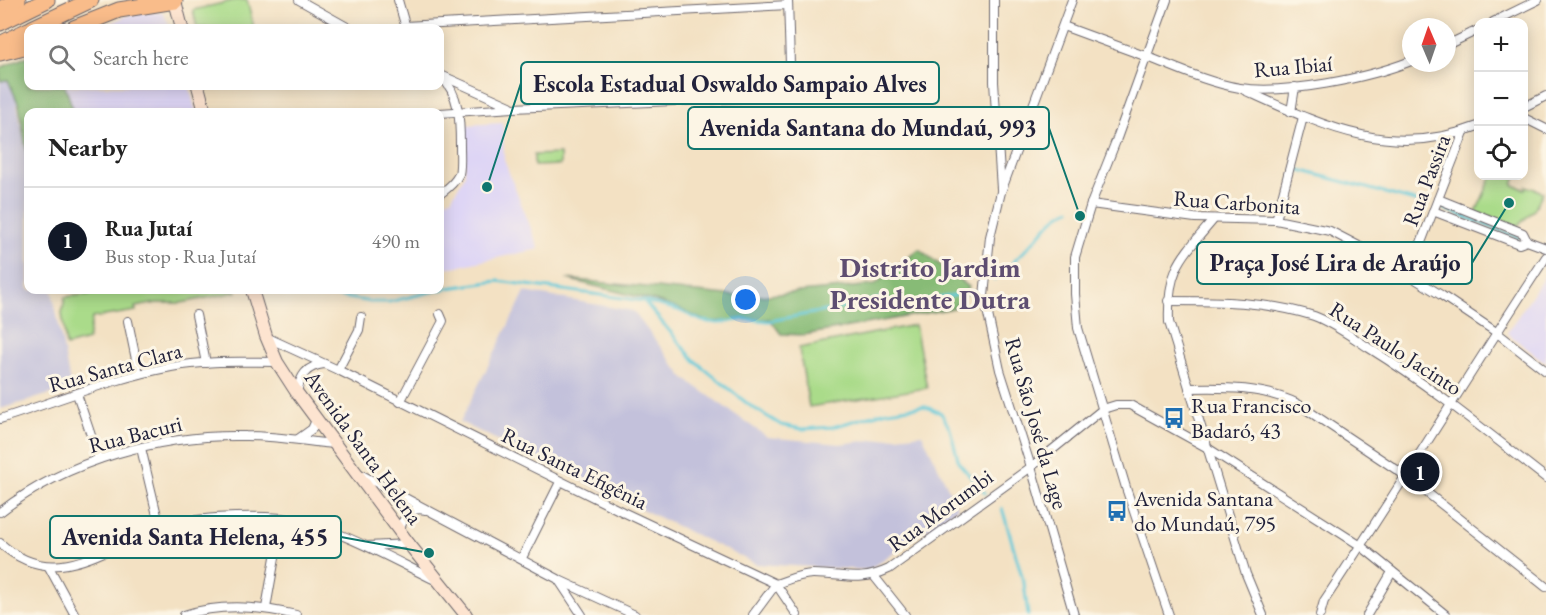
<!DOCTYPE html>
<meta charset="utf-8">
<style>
:root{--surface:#fff;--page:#f2f2f2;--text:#222;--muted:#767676;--line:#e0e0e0;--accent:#111827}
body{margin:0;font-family:"EB Garamond",serif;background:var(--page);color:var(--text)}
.controls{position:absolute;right:18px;top:18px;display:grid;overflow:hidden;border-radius:12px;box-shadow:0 3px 15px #0003}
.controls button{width:54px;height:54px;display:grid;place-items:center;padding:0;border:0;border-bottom:2px solid var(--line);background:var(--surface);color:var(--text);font:30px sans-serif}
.compass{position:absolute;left:1402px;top:18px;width:54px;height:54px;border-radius:50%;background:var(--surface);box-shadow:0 3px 15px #0003;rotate:358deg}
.you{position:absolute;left:746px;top:300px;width:21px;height:21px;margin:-15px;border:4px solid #fff;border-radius:50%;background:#1a73e8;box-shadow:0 0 0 9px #1a73e833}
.badge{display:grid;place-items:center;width:39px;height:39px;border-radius:50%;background:var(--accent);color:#fff;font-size:20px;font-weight:700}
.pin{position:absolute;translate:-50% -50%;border:3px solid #fff;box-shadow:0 2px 6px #0006}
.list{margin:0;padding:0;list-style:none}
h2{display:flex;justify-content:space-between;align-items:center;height:78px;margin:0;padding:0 24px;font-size:26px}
h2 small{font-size:20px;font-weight:400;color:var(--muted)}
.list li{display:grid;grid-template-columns:39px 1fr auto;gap:18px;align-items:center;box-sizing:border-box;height:108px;padding:0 24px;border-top:2px solid var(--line)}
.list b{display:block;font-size:22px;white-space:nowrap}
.list p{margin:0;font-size:20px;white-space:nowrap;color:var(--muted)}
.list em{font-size:20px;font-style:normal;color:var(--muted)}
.icon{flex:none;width:33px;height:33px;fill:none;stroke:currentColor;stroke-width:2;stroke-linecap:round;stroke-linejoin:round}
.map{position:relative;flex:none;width:1546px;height:615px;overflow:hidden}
.search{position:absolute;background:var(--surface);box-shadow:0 3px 15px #0003;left:24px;top:24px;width:420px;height:66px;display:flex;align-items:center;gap:15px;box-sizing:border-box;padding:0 21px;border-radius:12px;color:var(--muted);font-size:22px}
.panel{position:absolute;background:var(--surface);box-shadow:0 3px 15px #0003;left:24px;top:108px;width:420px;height:186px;border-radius:12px}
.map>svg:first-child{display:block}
</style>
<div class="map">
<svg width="1546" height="615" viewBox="0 0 1546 615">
<rect width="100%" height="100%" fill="#fcf5e5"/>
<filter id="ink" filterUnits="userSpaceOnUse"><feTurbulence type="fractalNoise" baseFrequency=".0167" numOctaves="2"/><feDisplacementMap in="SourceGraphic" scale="12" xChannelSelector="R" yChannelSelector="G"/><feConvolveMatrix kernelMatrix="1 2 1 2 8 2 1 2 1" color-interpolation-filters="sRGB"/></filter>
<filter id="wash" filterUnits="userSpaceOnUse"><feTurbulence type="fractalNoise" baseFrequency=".008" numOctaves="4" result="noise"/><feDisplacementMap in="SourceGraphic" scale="24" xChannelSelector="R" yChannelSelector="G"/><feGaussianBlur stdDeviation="1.35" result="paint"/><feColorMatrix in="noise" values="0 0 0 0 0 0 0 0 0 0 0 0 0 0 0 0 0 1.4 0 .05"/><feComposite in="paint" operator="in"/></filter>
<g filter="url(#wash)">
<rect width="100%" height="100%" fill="#f3e1c3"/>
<!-- built -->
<g fill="#ded5f5">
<path d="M136,12L163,13L171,28H100Z"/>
<path d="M28,86H189L196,112H28Z"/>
<path d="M503,123L504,160L539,249L440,270V202L451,199L465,175V125Z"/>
<path d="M1546,274V363L1507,333Z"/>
</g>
<!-- industrial -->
<g fill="#c3c1db">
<path d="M11,71L28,164V290H52L71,388L0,409V76Z"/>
<path d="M525,292L633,311L684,378L767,437L840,444L922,434L958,508L868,570L756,564L460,422Z"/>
</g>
<!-- green -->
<g fill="#aadb8a" stroke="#667e62" stroke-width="1.5">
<path d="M236,0H247L254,28H197L193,10Z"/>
<path d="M560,154V165L534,166V155Z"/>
<path d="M1492,176H1516L1513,185L1525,189L1526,186L1543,192L1534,210L1517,227L1476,212Z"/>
<path d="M129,290H235L236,292L181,303H157L135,307L136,311L92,318L88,340L66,346L62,313L65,297Z"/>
<path d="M915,325L927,388L809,407L799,348Z"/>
</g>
<!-- forest -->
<g fill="#87bb76" stroke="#546e58" stroke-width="1.5">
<path d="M28,56V86H65L74,112H28V162L19,105L8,80L0,81V68Z"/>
<path d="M919,249L969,287L954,308L804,335L781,334L770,319L707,322L679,309L655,301L566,279L747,297L874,285Z"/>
</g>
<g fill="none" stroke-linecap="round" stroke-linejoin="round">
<!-- stream -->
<g stroke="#5dc7d8" stroke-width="3">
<path d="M1296,169L1426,204"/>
<path d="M1443,208L1519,238"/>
<path d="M994,279C1008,268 1020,256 1032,243C1047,228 1049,219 1070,209"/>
<path d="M321,290L342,297L372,302H389L447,288L498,281L644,301L695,361L749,405L781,425L802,429L833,427L887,411L924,406L941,413L950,429L959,463L985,493"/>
<path d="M644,301L678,310L702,321L718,323L745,319L769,321L847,307L879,299L907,304L972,292"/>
<path d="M1002,508L1024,583L1028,615"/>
</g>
</g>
</g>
<g filter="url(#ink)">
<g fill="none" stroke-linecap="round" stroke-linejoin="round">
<defs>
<g id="street">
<path d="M299,0L349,28"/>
<path d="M398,0L406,28"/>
<path d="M994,0V82L1001,189"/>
<path d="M1072,0L1001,192L990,237L984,296L1000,370L1031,467L1074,615"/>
<path d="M1167,0L1116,141L1091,204L1075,257V294L1078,328L1127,491L1169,615"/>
<path d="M1493,22L1538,0"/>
<path d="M405,26L788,5"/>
<path d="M1063,26C1093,37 1123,48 1153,59C1181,70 1210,83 1240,88C1285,95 1368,78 1411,61"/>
<path d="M1447,45L1478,30"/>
<path d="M440,75C460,94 460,120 460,146C460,155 461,166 459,174C455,183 447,189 440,194"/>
<path d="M443,76L510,106"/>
<path d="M1244,90C1323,126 1391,160 1478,126"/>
<path d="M1524,107L1546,96"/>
<path d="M1291,112L1295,87"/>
<path d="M440,113L513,108L791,96L788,0"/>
<path d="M1524,118L1546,129"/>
<path d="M997,130L1023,133"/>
<path d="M1438,199L1523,233L1527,241L1546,248"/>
<path d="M1091,204L1195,218L1276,220L1330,231L1380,257L1441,295L1496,332L1546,371"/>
<path d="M1433,211L1519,244L1527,241"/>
<path d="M1214,219C1181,258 1167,268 1169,322L1246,574L1263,615"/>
<path d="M1276,220L1303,117"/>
<path d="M1408,276L1464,132"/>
<path d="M1168,301C1218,301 1266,301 1314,316C1333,323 1352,337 1369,348C1432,387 1488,433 1546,478"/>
<path d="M196,315L206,363"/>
<path d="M128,321L139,374"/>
<path d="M266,337L338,370L623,512L776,584L797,615"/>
<path d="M338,370L359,330L361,317"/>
<path d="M1189,388C1226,387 1264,387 1298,404L1406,476L1546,587"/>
<path d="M297,393C300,376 306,366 324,364"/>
<path d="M77,394L99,459"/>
<path d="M400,402L443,321L440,314"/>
<path d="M0,419C57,401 113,378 171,367C206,360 242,362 277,362"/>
<path d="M298,439L312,429L316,420"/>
<path d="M141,448L160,528"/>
<path d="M358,473L558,579L582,615"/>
<path d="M0,512C69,459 161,434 246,436C275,436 305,441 334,444"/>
<path d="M400,531C402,518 411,506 425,510"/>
<path d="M0,543C55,593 103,547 159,528C190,517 248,515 281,518C332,524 391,559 437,581"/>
<path d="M368,546L409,544"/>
<path d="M522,558L560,482"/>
<path d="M49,567L75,615"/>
<path d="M874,576L905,615"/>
<path d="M559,580L635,615"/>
<path d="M776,584C788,580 800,574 813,574C844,574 859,583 889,569L1031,467L1103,409L1116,405H1130L1206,447L1361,546L1446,615"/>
<path d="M266,608L282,518"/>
<path d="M184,615C221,603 259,606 296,615"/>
<path d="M753,615L776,584"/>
<path d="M1320,615L1324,601C1400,487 1471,371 1546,257"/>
<path d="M1367,615L1392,572"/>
</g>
<g id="secondary">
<path d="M175,1L182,28"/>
<path d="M198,86L205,112"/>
<path d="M252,290L266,336L277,362L297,393L409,544L466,615"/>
</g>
<g id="highway">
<path d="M0,9L18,0"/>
<path d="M0,23L47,0"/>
<path d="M32,28L91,0"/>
<path d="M74,28L119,10L175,1"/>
<path d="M0,44L28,30"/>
<path d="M0,53L28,46"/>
</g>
</defs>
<!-- street casing -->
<use href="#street" stroke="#6b656b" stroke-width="10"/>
<!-- secondary casing -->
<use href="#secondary" stroke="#6b656b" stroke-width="14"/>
<!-- highway casing -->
<use href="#highway" stroke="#6b656b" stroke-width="17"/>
<!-- street -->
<use href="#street" stroke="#fff" stroke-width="8"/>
<!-- secondary -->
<use href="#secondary" stroke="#fde4d0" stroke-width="12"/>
<!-- highway -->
<use href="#highway" stroke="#f9bc8a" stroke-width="15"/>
</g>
</g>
<!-- icons -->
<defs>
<symbol id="bus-bare" viewBox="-9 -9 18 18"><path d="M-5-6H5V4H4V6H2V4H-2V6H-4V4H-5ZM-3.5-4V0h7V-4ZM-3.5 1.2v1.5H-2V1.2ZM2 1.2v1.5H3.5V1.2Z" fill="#1f6fb2" stroke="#fcf5e5" stroke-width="2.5" paint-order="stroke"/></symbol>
</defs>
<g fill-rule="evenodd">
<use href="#bus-bare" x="1159" y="403" width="30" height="30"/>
<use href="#bus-bare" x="1102" y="496" width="30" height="30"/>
</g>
<g text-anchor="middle" stroke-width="6" stroke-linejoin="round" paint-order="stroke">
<!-- street labels -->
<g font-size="22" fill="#22223b" stroke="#fcf5e5">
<text transform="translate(1293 66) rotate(-5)" y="8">Rua Ibiaí</text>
<text transform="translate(1426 180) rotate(-69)" y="8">Rua Passira</text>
<text transform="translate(1237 202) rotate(4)" y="8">Rua Carbonita</text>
<text transform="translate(1396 348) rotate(33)" y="8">Rua Paulo Jacinto</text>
<text transform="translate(115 367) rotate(-15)" y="8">Rua Santa Clara</text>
<text transform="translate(1037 423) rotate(74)" y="8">Rua São José da Lage</text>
<text transform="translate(135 434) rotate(-14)" y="8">Rua Bacuri</text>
<text transform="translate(364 447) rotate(54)" y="8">Avenida Santa Helena</text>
<text transform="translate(575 468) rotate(26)" y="8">Rua Santa Efigênia</text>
<text transform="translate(940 510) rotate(-36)" y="8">Rua Morumbi</text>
</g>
<!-- poi labels -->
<g font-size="22" fill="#22223b" stroke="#fcf5e5" text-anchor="start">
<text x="1191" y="413">Rua Francisco<tspan x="1191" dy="25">Badaró, 43</tspan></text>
<text x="1134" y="506">Avenida Santana<tspan x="1134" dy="25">do Mundaú, 795</tspan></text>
</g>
<!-- district labels -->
<g font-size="28" font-weight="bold" fill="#5e4e71" stroke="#fcf5e5">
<text x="930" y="277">Distrito Jardim<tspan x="930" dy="32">Presidente Dutra</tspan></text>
</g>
</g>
<!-- callouts -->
<path fill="none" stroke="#0f766e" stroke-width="2" d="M487 187L521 83M1080 216L1049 128M1509 203L1472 263M429 553L341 537"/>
<g fill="#0f766e" stroke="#fcf5e5" stroke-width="2">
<circle cx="487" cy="187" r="6"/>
<circle cx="1080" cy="216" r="6"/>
<circle cx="1509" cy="203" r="6"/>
<circle cx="429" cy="553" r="6"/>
</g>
<g fill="#fcf5e5" stroke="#0f766e" stroke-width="2">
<rect x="521" y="62" width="418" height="42" rx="6"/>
<rect x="688" y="107" width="361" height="42" rx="6"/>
<rect x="1197" y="242" width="275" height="42" rx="6"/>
<rect x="50" y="516" width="291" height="42" rx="6"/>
</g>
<g font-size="24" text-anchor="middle" font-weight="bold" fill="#22223b">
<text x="730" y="92">Escola Estadual Oswaldo Sampaio Alves</text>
<text x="868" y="136">Avenida Santana do Mundaú, 993</text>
<text x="1335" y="271">Praça José Lira de Araújo</text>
<text x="195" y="545">Avenida Santa Helena, 455</text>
</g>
</svg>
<div class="controls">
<button>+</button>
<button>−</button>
<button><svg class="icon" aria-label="locate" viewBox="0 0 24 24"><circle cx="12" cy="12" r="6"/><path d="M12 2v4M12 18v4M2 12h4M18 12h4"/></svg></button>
</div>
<svg class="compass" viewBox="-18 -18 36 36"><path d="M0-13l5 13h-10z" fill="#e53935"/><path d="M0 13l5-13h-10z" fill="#767676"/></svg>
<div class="you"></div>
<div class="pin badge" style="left:1420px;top:472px">1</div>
<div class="search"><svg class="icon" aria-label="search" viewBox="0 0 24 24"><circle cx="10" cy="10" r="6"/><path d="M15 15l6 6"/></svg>Search here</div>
<section class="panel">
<h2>Nearby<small></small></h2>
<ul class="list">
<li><span class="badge">1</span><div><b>Rua Jutaí</b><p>Bus stop · Rua Jutaí</p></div><em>490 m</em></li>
</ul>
</section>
</div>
